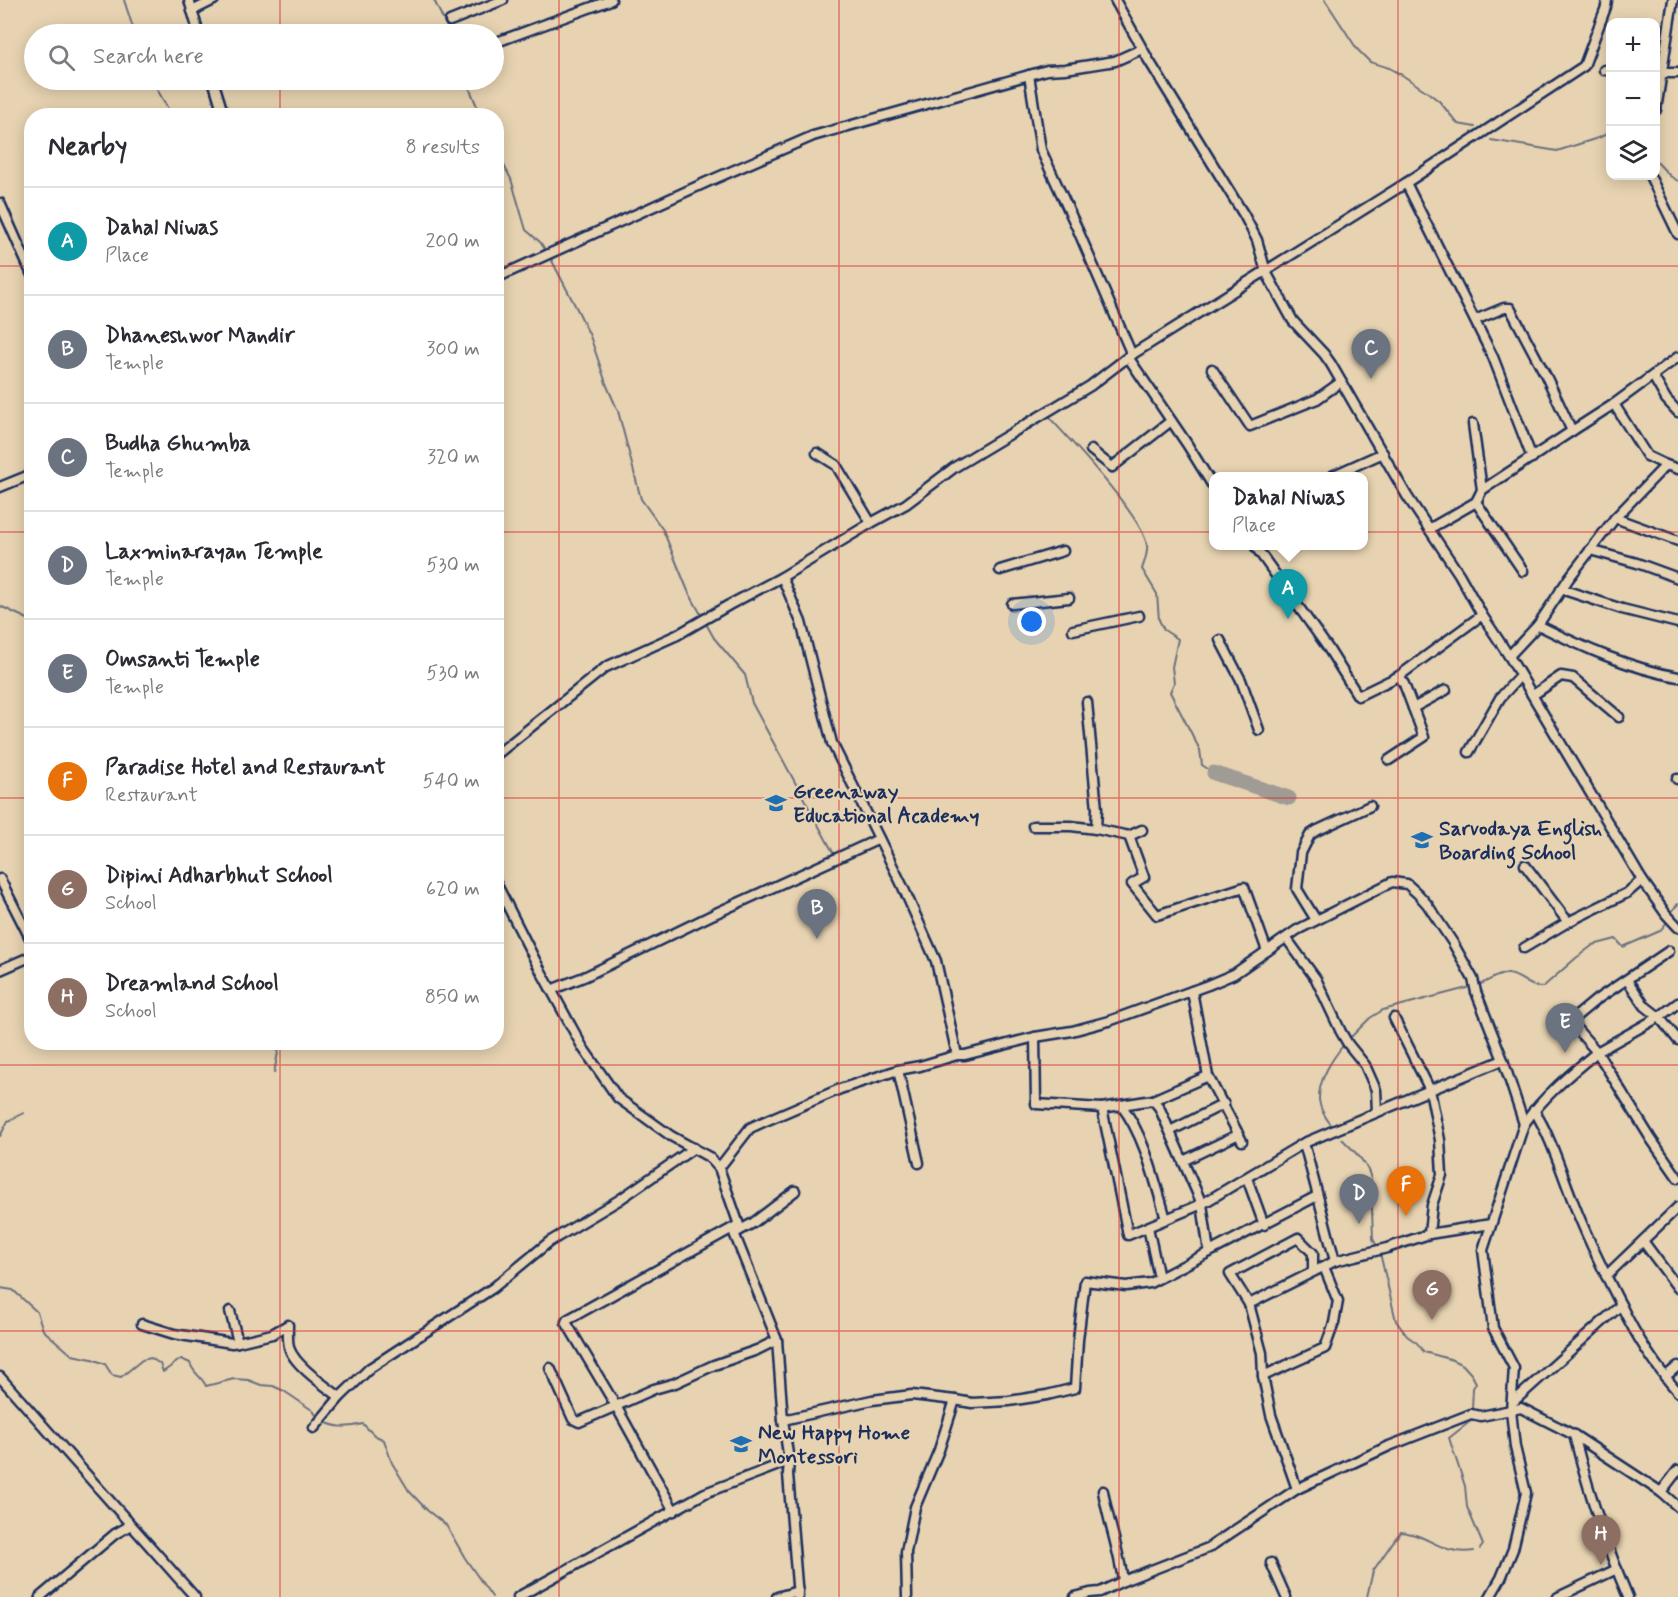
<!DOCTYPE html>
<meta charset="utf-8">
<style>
:root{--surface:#fff;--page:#f7f7f7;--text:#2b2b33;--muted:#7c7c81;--line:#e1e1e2;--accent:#d93025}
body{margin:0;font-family:Mynerve,sans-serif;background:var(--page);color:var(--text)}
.controls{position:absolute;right:18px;top:18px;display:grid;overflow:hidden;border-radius:12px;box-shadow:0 3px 15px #0003}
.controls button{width:54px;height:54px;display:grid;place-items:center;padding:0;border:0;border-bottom:2px solid var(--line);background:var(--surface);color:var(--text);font:30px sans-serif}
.you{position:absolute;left:1032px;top:622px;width:21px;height:21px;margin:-15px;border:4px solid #fff;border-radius:50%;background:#1a73e8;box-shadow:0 0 0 9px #1a73e833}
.badge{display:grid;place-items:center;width:39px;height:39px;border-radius:50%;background:var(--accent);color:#fff;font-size:20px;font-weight:700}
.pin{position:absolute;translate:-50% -50px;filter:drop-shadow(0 2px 3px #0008)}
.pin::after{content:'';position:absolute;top:32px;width:21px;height:18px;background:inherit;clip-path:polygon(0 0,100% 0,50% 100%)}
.popup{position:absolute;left:1209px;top:472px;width:159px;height:78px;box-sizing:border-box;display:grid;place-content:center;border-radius:12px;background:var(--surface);filter:drop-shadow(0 2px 4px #0005);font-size:20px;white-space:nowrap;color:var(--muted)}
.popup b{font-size:22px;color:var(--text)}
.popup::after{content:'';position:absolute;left:50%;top:100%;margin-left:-12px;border:12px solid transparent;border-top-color:var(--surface)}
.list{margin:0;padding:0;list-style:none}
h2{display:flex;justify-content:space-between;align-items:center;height:78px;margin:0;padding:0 24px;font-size:26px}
h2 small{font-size:20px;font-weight:400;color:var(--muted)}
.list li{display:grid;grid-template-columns:39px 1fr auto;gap:18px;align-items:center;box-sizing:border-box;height:108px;padding:0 24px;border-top:2px solid var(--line)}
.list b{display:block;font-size:22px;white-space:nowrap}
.list p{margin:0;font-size:20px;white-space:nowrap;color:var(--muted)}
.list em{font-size:20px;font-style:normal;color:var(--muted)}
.icon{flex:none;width:33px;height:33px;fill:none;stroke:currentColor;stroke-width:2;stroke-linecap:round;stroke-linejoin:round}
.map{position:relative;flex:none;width:1678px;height:1597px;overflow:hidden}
.search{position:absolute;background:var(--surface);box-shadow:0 3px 15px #0003;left:24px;top:24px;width:480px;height:66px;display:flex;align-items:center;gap:15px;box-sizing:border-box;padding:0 21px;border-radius:33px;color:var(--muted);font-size:22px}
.panel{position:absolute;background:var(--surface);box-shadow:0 3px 15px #0003;left:24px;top:108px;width:480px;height:942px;border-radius:24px}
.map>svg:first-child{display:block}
</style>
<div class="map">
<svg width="1678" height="1597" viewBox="0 0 1678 1597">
<rect width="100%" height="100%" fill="#e7d3b1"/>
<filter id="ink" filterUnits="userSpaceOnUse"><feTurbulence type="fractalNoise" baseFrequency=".0167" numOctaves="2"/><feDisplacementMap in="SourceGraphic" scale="12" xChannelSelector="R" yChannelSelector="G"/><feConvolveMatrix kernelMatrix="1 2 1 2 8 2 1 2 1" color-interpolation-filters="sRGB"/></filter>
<g filter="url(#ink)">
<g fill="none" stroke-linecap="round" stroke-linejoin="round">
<!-- stream -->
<g stroke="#6b707f" stroke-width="2">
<path d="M124,0L135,34"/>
<path d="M434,0L450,34"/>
<path d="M1325,0L1357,49L1370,62L1389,68L1402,75L1426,91L1439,101L1458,124L1475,127"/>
<path d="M152,80L172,116"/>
<path d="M466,80L481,116"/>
<path d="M1491,140L1557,151L1598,138L1609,133H1610"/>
<path d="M496,150L511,179L526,230L540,242L549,255L579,313L590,336L607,386L618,411L641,499L663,530L688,591L714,638L745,675L752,703L835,856"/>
<path d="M1656,161L1670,176L1678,181"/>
<path d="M1048,416C1069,439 1144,518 1147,546C1148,553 1144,563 1142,569L1157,594L1159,620L1164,630L1178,639L1172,667L1174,683L1170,692L1200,750L1202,765L1214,773"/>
<path d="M0,606L32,621"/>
<path d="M1672,911L1678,904"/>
<path d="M1477,985C1488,983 1496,973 1508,974C1521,975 1530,989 1543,987L1576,958L1593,945L1616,939L1623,947L1660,931L1667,922"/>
<path d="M1349,1039L1370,1018L1383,1010L1467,988"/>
<path d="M274,1073L280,1042"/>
<path d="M1332,1126C1326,1118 1320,1110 1319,1100C1318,1079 1333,1058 1345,1043"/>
<path d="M0,1136L8,1121L24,1113"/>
<path d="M1342,1139C1354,1151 1367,1162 1371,1179L1373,1239L1378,1248"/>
<path d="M1380,1253L1396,1321L1407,1336L1417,1343L1424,1352L1450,1359L1463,1365L1472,1375L1476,1383L1473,1388L1472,1409"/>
<path d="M0,1288L13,1290L37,1312L43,1330L72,1355L92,1359L105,1364L112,1375L121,1377L142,1360L151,1358L160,1364L163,1372L181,1359L190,1363C193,1373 201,1376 206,1386L234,1379L248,1380L261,1385L273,1386L284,1391L312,1410L318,1417"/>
<path d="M1472,1420L1449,1438L1465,1486L1467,1507L1483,1545L1480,1549"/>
<path d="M322,1421C336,1428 348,1428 363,1424L374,1435L384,1440L392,1463L409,1491L428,1511L446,1525L465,1558L492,1597"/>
<path d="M1367,1597L1373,1571L1395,1539L1401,1532C1428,1534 1443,1556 1474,1551"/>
</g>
<!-- river -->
<path stroke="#a19b95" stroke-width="15" d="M1214,773L1289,798"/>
<defs>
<g id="minor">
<path d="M189,0L199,34"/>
<path d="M1115,0L1148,59L1244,215L1257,240L1266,272L1288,312L1293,321L1324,354L1331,364L1407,496L1459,574L1482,615"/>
<path d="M192,11L214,0"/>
<path d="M450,21L503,0"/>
<path d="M494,43L611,0"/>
<path d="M1604,70H1610"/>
<path d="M1656,73H1678"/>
<path d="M1029,75L1041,150L1077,228L1132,355"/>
<path d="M213,80L224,116"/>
<path d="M1656,110L1673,0"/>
<path d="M1650,176L1678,234"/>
<path d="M1406,183L1493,357L1532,458"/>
<path d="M0,203L32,275"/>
<path d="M496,278L707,182L813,136L1047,70L1065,69L1115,61L1142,49"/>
<path d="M1475,320L1504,308H1510L1546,376L1572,431L1614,404L1678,357"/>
<path d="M1128,357L1187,444L1213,486"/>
<path d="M1212,369L1250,426L1317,399L1341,382"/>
<path d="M1653,376L1666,399L1678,412"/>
<path d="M1614,404L1647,456L1666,465"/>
<path d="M1091,450L1112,467L1171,421"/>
<path d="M817,453L836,465L871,523"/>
<path d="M1332,476L1383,453"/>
<path d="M0,487L32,474"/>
<path d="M1482,490L1572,431"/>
<path d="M1476,502L1523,571"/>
<path d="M1615,518L1678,541"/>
<path d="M1429,529L1476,502L1482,490L1473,424"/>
<path d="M1255,546L1328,648L1358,696L1399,676L1482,615L1509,656"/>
<path d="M1590,550L1637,563L1678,578"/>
<path d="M1000,570L1063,551"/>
<path d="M782,577L801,622L832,743L902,885L936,961L957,1055"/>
<path d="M1561,589L1622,609L1678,623"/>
<path d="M1012,604L1069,598"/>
<path d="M1538,625L1569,578L1615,518L1666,465L1678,469"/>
<path d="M1073,630L1139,616"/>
<path d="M1220,640L1241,680L1259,730"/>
<path d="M1678,677C1629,668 1582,647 1538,625L1509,656L1642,880L1666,914L1678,927"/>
<path d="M1533,695L1561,676L1573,678L1619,717"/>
<path d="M1087,702L1097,809L1096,829"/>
<path d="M1413,708L1446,690"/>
<path d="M1469,752L1500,698L1520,676"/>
<path d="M496,755L606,667L677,635L729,605L782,577L871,523L906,504L955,467L1090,386L1128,357L1406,183L1584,66L1606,7L1607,0"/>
<path d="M1389,760L1424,737L1404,684L1399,676"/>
<path d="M1677,779H1678"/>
<path d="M1033,826H1071L1096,829L1129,836"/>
<path d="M1142,830L1129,836L1144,877L1132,884L1157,915L1244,887L1267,951"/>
<path d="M1525,865L1568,922"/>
<path d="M0,879L32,942"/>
<path d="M496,883L536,962L583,1048L618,1098L671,1136L709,1157L719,1168L739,1225L734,1233L777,1340L783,1420L789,1461L788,1474L798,1597"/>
<path d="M1316,920L1297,889L1301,853L1310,835L1316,831L1370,806"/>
<path d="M1287,939L1316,979L1341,1032L1348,1044L1365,1065L1376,1090L1377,1111"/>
<path d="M1524,948L1568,922L1627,893L1642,880"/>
<path d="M0,970L32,956"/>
<path d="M1627,980L1645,1006L1659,1017L1678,1040"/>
<path d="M551,990L586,976L714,914L879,839"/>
<path d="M1192,991L1208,1076L1242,1141"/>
<path d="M1678,1003L1659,1017L1597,1052L1651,1139L1678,1178"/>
<path d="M1035,1037L1036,1104L1102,1108L1128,1235L1202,1204L1304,1143L1430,1090L1394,1018"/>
<path d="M898,1070L919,1163"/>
<path d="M1153,1100L1208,1076"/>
<path d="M1121,1105C1145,1136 1155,1182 1166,1219"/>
<path d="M1102,1108L1153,1100L1159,1107L1202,1204L1209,1252"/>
<path d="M1170,1131L1224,1104"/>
<path d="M1304,1143L1335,1261"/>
<path d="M1183,1161L1239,1134"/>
<path d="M719,1168L750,1128L763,1122L840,1089L898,1070L920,1066L957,1055H965L1035,1037L1072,1031L1109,1021L1208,985L1234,974L1297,930L1392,882L1407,884L1418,894L1427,904L1453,943L1473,979L1476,992L1503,1060"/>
<path d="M1247,1178L1264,1225"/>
<path d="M1491,1224L1429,1234L1432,1205L1442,1175L1440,1140L1430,1090L1503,1060L1524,1124"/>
<path d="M738,1225L567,1320L566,1322L616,1406L654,1389L675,1383L714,1365L757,1350L777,1340"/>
<path d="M1148,1227L1159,1278"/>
<path d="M735,1233L753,1223L795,1191"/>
<path d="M1643,1241L1678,1288"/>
<path d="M1313,1272V1253L1298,1238L1230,1274L1249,1304L1335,1261L1387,1248L1429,1234"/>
<path d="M1606,1276L1678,1207"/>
<path d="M1249,1304L1262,1353L1263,1376L1325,1348L1334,1323L1338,1301L1324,1267"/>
<path d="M1621,1305C1636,1336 1655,1366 1678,1392"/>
<path d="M142,1324L174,1334L232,1343L238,1342L230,1311"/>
<path d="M238,1342L272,1334L288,1325C288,1333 287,1343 290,1350C296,1366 326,1387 340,1397"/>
<path d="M550,1368L573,1419L579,1422L616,1406L674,1511"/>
<path d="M1263,1376L1271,1415L1297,1489"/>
<path d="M0,1377L195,1597"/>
<path d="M1665,1377L1678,1366"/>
<path d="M1512,1403L1621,1305C1604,1272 1587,1238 1574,1204C1561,1172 1552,1139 1534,1110"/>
<path d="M783,1420L872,1400L912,1395L955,1400L972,1403L1009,1401L1047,1395L1075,1388L1078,1340L1085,1281L1126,1286L1150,1283L1317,1196"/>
<path d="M314,1428L340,1397L370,1368L493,1288L549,1242L619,1200L694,1148"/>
<path d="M1574,1435C1588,1490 1606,1545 1628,1597"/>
<path d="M1103,1491C1108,1521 1119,1550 1123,1581"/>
<path d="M1661,1492L1678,1470"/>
<path d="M1271,1563L1286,1597"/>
<path d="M40,1597L115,1534L131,1525"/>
<path d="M518,1597L705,1493L789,1461"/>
<path d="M777,1597L798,1591"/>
<path d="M907,1597L906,1552L915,1507L939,1450L955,1400"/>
<path d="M1075,1597L1090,1593L1100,1592L1123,1581L1208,1548L1297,1489L1389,1446L1471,1414L1481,1416L1521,1408L1574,1435L1661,1492L1678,1507"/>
<path d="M1490,1597L1501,1578L1513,1549L1526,1493L1515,1447L1511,1411L1514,1368L1493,1328L1483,1250L1524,1124C1544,1096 1570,1074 1597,1052L1573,1025V1019L1596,1000L1669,951"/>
<path d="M1558,1597L1617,1569"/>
</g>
</defs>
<!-- minor casing -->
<use href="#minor" stroke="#1b2f5e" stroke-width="13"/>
<!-- minor -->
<use href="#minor" stroke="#e7d3b1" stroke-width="8"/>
</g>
</g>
<!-- grid -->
<path fill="none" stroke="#d62828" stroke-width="1.5" stroke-opacity="0.55" d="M280,0V34M559,0V1597M839,0V1597M1119,0V1597M1398,0V1597M280,80V116M0,266H32M496,266H1678M0,532H32M496,532H1678M0,798H32M496,798H1678M280,1042V1597M0,1065H1678M0,1331H1678"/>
<!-- icons -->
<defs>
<symbol id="school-bare" viewBox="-9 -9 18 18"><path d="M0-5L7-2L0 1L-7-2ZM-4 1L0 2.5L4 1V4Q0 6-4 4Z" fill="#1f6fb2" stroke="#e7d3b1" stroke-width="2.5" paint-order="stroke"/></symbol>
</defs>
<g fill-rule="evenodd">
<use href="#school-bare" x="761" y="788" width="30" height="30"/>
<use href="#school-bare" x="1407" y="825" width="30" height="30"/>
<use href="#school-bare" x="726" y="1429" width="30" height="30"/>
</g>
<g text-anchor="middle" stroke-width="4.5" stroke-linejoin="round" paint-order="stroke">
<!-- poi labels -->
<g font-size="21" font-weight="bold" fill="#1b2f5e" stroke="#e7d3b1" text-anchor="start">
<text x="793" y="798">Greenaway<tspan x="793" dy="24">Educational Academy</tspan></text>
<text x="1439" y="835">Sarvodaya English<tspan x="1439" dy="24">Boarding School</tspan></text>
<text x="758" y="1439">New Happy Home<tspan x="758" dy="24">Montessori</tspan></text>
</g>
</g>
</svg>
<div class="controls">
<button>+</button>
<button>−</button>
<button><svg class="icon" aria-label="layers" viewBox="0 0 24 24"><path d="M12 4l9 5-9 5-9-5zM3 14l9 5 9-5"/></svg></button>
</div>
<div class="you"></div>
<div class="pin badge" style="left:1288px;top:619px;background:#0f9aa8">A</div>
<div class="popup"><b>Dahal Niwas</b>Place</div>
<div class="pin badge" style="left:817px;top:939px;background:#6b7280">B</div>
<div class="pin badge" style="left:1371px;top:379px;background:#6b7280">C</div>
<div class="pin badge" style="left:1359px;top:1224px;background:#6b7280">D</div>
<div class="pin badge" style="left:1565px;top:1053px;background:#6b7280">E</div>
<div class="pin badge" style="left:1406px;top:1216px;background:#e8710a">F</div>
<div class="pin badge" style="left:1432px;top:1320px;background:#8d6e63">G</div>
<div class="pin badge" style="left:1601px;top:1565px;background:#8d6e63">H</div>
<div class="search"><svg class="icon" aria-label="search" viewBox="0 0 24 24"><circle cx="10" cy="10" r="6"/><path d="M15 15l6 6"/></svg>Search here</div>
<section class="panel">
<h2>Nearby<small>8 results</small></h2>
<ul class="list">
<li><span class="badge" style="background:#0f9aa8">A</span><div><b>Dahal Niwas</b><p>Place</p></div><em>200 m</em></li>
<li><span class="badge" style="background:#6b7280">B</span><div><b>Dhaneshwor Mandir</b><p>Temple</p></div><em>300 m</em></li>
<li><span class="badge" style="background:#6b7280">C</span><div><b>Budha Ghumba</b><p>Temple</p></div><em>320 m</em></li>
<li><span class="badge" style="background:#6b7280">D</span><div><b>Laxminarayan Temple</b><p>Temple</p></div><em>530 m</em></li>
<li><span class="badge" style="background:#6b7280">E</span><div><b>Omsanti Temple</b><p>Temple</p></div><em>530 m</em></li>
<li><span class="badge" style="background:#e8710a">F</span><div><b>Paradise Hotel and Restaurant</b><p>Restaurant</p></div><em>540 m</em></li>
<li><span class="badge" style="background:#8d6e63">G</span><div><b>Dipini Adharbhut School</b><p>School</p></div><em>620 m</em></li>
<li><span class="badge" style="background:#8d6e63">H</span><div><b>Dreamland School</b><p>School</p></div><em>850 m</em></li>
</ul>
</section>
</div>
